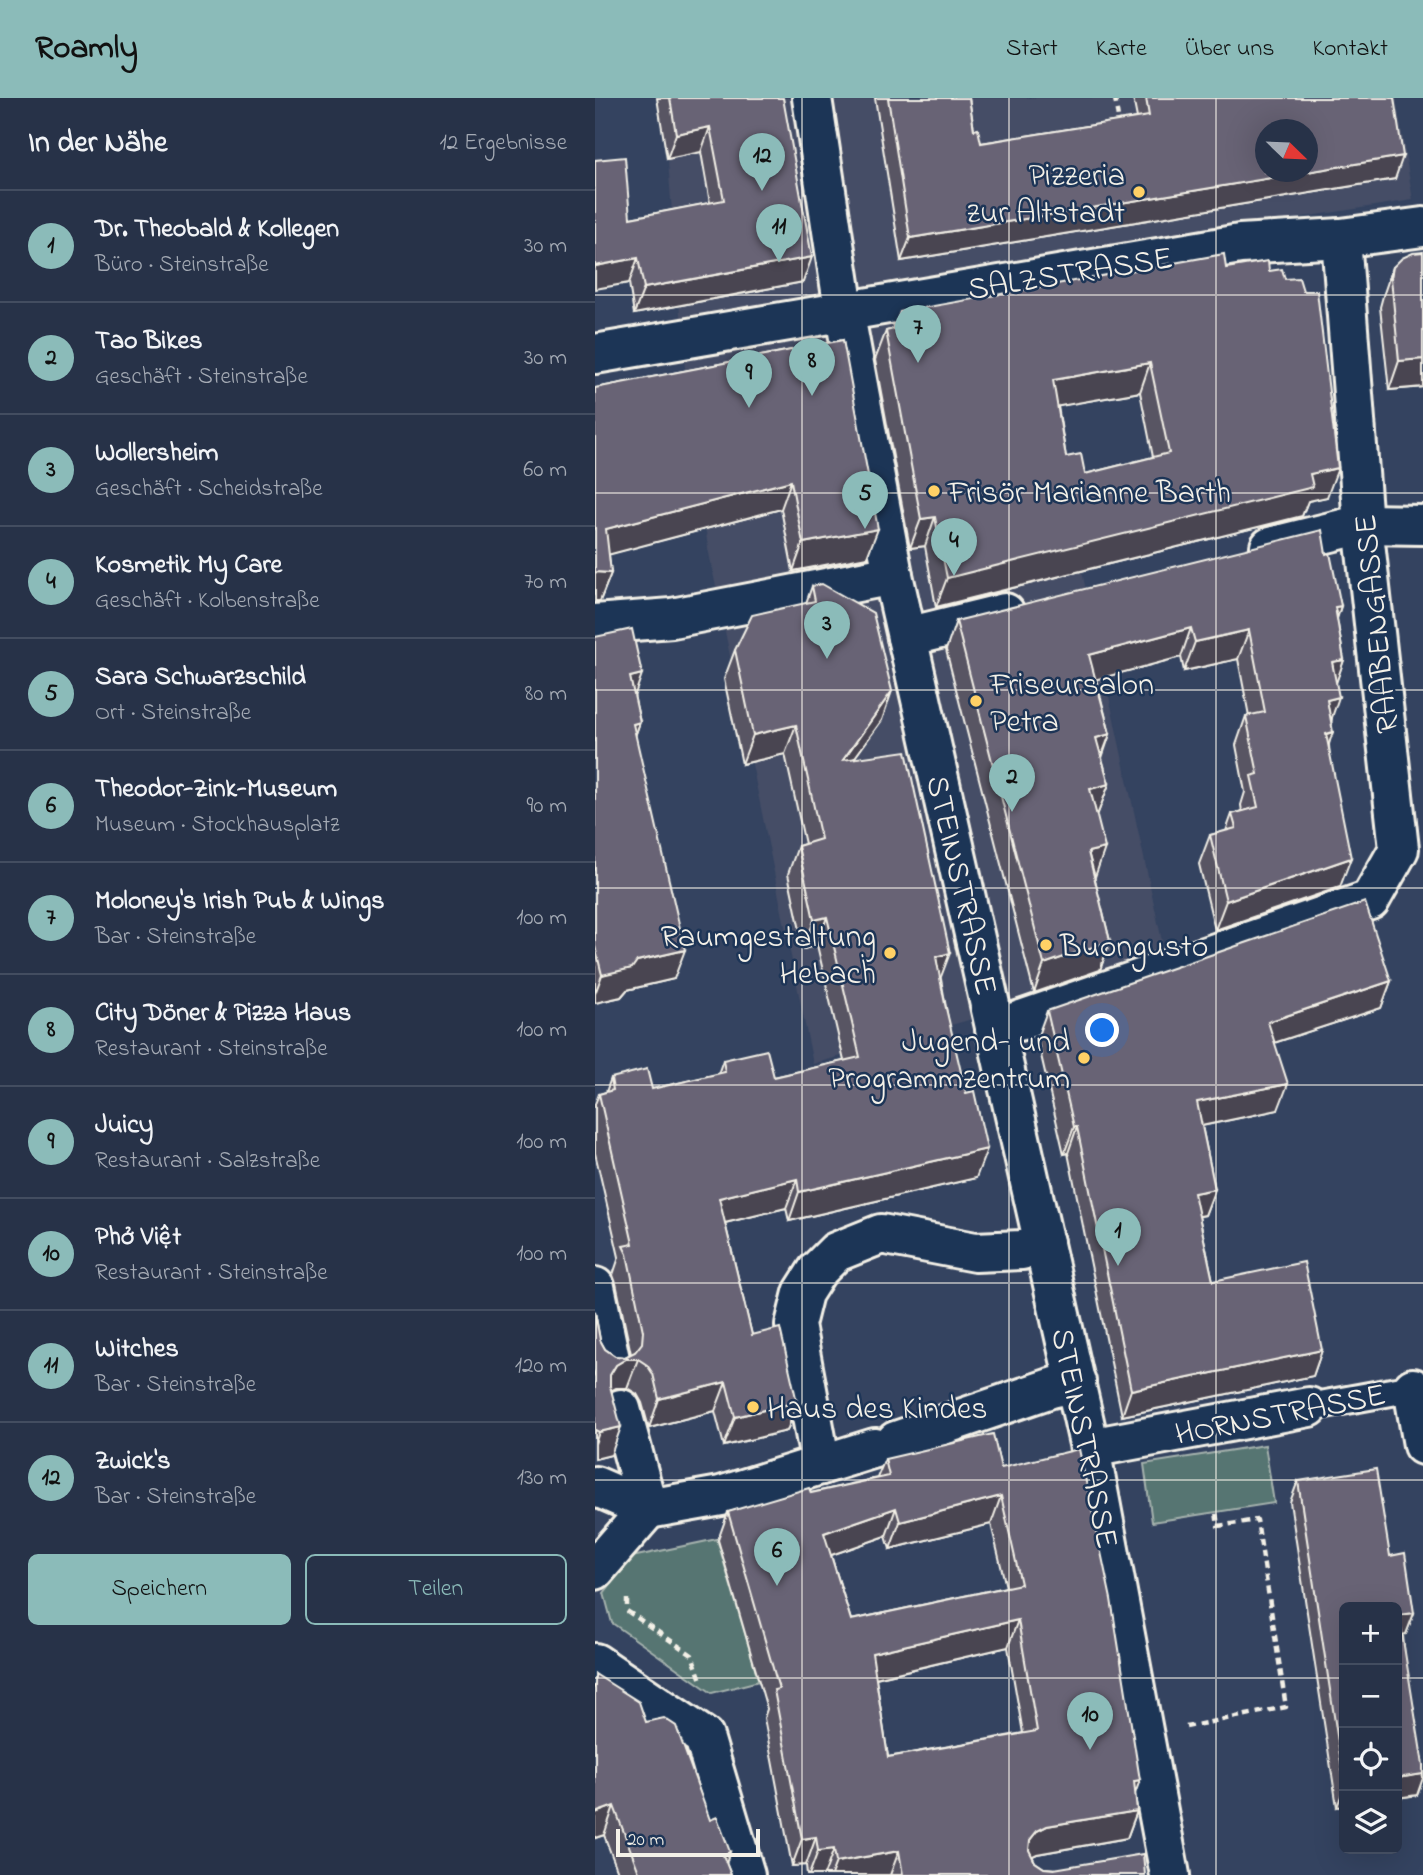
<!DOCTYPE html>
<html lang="de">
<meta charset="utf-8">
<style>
:root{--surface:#273248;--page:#333e52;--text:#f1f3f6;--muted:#a4aab4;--line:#434d60;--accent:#8bbbb9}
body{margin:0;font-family:"Indie Flower",sans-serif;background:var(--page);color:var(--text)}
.controls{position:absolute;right:21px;bottom:21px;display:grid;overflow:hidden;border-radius:10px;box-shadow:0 7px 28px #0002}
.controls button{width:63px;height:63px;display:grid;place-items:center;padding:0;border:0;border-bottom:2px solid var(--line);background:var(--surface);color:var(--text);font:35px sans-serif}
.compass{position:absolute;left:660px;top:21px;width:63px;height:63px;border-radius:50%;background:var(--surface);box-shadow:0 7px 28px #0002;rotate:113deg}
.scale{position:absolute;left:21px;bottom:18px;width:144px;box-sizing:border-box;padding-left:7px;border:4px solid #f4f1e8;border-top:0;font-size:19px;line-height:24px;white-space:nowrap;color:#f4f1e8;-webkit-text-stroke:5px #1d3557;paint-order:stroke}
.you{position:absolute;left:508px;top:933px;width:24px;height:24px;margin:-18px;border:5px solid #fff;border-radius:50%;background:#1a73e8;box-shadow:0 0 0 10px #1a73e833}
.badge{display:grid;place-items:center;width:46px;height:46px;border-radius:50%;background:var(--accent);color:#111;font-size:23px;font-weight:700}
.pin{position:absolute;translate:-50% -58px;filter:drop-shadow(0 2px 4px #0008)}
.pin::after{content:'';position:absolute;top:37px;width:24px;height:21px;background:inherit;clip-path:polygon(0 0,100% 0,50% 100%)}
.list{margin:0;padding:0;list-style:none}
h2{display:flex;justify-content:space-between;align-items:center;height:91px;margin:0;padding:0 28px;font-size:30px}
h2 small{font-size:23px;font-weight:400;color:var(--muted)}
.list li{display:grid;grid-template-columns:46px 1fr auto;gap:21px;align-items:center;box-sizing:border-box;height:112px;padding:0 28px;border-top:2px solid var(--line)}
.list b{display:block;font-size:26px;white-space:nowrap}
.list p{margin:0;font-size:23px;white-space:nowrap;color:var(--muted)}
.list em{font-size:23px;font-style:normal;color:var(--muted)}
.actions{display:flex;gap:14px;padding:21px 28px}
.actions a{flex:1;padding:16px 0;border:2px solid var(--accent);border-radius:10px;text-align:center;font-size:24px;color:var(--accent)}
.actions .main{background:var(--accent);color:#111}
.icon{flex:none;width:38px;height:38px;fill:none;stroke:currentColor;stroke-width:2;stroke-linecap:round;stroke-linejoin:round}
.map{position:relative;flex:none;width:828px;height:1777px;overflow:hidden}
header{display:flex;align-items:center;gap:42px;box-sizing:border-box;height:98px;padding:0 35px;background:var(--accent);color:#111}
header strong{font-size:33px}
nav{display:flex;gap:38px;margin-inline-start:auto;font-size:24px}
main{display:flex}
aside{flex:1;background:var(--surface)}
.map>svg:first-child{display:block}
</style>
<header>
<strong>Roamly</strong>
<nav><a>Start</a><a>Karte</a><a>Über uns</a><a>Kontakt</a></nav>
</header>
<main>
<aside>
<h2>In der Nähe<small>12 Ergebnisse</small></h2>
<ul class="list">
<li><span class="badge">1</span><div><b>Dr. Theobald &amp; Kollegen</b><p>Büro · Steinstraße</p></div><em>30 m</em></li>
<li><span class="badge">2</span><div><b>Tao Bikes</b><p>Geschäft · Steinstraße</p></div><em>30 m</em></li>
<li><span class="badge">3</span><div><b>Wollersheim</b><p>Geschäft · Scheidstraße</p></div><em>60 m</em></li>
<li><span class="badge">4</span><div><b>Kosmetik My Care</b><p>Geschäft · Kolbenstraße</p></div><em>70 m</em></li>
<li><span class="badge">5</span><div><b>Sara Schwarzschild</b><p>Ort · Steinstraße</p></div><em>80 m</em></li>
<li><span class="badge">6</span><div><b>Theodor-Zink-Museum</b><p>Museum · Stockhausplatz</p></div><em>90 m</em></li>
<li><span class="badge">7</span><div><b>Moloney's Irish Pub &amp; Wings</b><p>Bar · Steinstraße</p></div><em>100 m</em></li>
<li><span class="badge">8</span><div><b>City Döner &amp; Pizza Haus</b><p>Restaurant · Steinstraße</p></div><em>100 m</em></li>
<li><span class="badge">9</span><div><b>Juicy</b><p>Restaurant · Salzstraße</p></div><em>100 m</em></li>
<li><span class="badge">10</span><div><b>Phở Việt</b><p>Restaurant · Steinstraße</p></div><em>100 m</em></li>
<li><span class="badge">11</span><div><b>Witches</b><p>Bar · Steinstraße</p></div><em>120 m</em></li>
<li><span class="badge">12</span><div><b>Zwick's</b><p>Bar · Steinstraße</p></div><em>130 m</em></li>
</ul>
<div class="actions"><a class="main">Speichern</a><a>Teilen</a></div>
</aside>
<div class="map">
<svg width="828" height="1777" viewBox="0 0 828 1777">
<rect width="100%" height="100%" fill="#344360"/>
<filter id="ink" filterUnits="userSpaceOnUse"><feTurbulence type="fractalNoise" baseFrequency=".0143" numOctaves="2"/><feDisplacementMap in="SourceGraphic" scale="14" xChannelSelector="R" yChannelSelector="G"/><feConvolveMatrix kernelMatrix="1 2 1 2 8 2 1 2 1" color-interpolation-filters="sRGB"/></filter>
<g filter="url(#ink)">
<!-- built -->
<path fill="#444d66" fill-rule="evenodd" d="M68,0H801L818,102L420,164L572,866L218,966L113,450L88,254ZM670,32H712V74H670Z"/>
<!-- green -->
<g fill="#567472" stroke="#a5b2ad" stroke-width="2">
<path d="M670,1347L679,1405L557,1424L549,1366Z"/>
<path d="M122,1441L164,1583L117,1595L17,1525L9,1495L37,1459Z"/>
</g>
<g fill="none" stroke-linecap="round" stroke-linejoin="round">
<defs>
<path id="lane" d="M714,1309L818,1290"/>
<g id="street">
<path d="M217,0L249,212L298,477L495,1350L575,1777"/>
<path d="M0,256L645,146L746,140L828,129"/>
<path d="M675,449L768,426L828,427"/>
<path d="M0,526L77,520L298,477"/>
<path d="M312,539L410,515"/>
<path d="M400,931L775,802L804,751L768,426L746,140"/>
<path d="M0,1189L16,1266"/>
<path d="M818,1290L828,1347"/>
<path d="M26,1311L53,1411"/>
<path d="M301,1343L456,1290L481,1284"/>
<path d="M495,1350L714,1309"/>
<path d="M226,1367L200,1227L208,1195L222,1173L241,1154L286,1136L380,1154L427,1152L449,1144"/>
<path d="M0,1388L53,1411"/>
<path d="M53,1411L126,1398L280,1350"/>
<path d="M0,1472L53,1411"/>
<path d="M0,1565L109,1639L150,1777"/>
</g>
</defs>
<!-- lane casing -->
<use href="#lane" stroke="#f4f1e8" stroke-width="32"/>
<!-- street casing -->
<use href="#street" stroke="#f4f1e8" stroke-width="44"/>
<!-- path -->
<g stroke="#f4f1e8" stroke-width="4.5" stroke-dasharray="7 5" stroke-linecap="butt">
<path d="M520,0L524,27"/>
<path d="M32,1501V1513L97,1557L106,1582"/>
<path d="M591,1629L691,1609L662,1422L623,1428L621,1414"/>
</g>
<!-- lane -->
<use href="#lane" stroke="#1d3557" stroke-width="26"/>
<!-- street -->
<use href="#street" stroke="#1d3557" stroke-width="38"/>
</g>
<!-- wall -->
<g fill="#595564" stroke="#f4f1e8" stroke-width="2" fill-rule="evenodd">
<path d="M62,0H188L208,184L39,216L34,185L35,120L115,105L106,54L72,61Z"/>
<path d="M280,0H374L379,32L386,45L542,20L538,0H799L800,81L306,163Z"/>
<path d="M828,154V289L794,292L785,209L788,198L798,169Z"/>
<path d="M631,170L674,173L732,399L713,403L707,418L341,509L330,448L315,450L280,262L291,233L298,231L305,214ZM545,294L558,359L490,376L471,359L463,308Z"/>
<path d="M248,242L272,459L198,473L186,411L14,456L16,475L5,503L0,290Z"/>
<path d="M731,456L746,508L742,521L749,562L741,584L734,647L745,789L620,832L604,766L615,737L631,733L637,716L647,714L646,707L650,694L641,647L651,618H654L643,561L589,573L586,559L501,581L515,636L507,660L514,686L503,715L501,716L499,779L515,843L505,872L439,895L351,552L361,523Z"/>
<path d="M217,488L287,622L259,660L346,881L381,1080L194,1123L191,1110L130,1125L157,1237L202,1304L192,1333L129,1348L120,1313L54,1330L47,1305L42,1296L32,1290H21L17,1292L16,1357L0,1361V1214L5,1242L10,1251L20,1258L30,1259L36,1256L21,1185L18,1177L24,1159L0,1055V1006L4,996L11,994L16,980L57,991L123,976L128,962L179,979L249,963L222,847L209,851L193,776L203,748L210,746L190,656L147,666L129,581L140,552L211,505Z"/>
<path d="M0,539L39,598L45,624L40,638L79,881L32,892L26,899L0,905Z"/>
<path d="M796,883L786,910L679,945L683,1012L607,1028L620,1091L610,1117L604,1118L618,1183L727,1252L718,1278L527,1318L473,1055L469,1056L442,940L452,913Z"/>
<path d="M290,1361L406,1370L540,1696L542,1713L532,1740L442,1756L437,1758L440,1764L449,1770L550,1777H212L211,1767L197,1768L169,1620L172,1611L123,1442L133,1414L282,1380ZM396,1426L411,1489L256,1522L236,1457L291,1438L295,1451ZM413,1549L428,1635L293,1659L281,1580Z"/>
<path d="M703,1383L795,1458L819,1515L811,1536L808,1537L822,1697L802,1700V1509H749V1708L742,1709L695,1404Z"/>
<path d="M0,1576L51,1624L131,1765L136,1777H24L9,1737L0,1740Z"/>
</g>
<!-- shaded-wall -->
<g fill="#494551" stroke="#f4f1e8" stroke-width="2">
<path d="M115,29L106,54L72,61L81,36Z"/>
<path d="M808,58L800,81L306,163L315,140Z"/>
<path d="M217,159L208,184L39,216L49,190Z"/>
<path d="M43,160L34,185L0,191V168Z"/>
<path d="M828,261V289L794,292L804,263Z"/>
<path d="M555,265L545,294L448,311L458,282Z"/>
<path d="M743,370L732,399L713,403L707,418L341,509L352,480L715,376Z"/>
<path d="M196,383L186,411L1,460L11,431Z"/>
<path d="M340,419L330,448L315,450L326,421Z"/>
<path d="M283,431L272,459L198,473L208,445Z"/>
<path d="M0,474L16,475L5,503H0Z"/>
<path d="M746,508L736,537L740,509Z"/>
<path d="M596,530L586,559L484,586L494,557Z"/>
<path d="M654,532L643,561L589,573L600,544Z"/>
<path d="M749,562L739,591L737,564Z"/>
<path d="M47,576L37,605L35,579Z"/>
<path d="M297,593L287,622L237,691L248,662Z"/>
<path d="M744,599L734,628L732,602Z"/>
<path d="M45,624L35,653L38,626Z"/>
<path d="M201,627L190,656L147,666L158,637Z"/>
<path d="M738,634L728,663L731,636Z"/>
<path d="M515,636L504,665L501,640Z"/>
<path d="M514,686L503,715L485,720L495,691Z"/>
<path d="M510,750L500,779L493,754Z"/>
<path d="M756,760L745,789L620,832L631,803Z"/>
<path d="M232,819L222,847L209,851L219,822Z"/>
<path d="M515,843L505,872L439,895L449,866Z"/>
<path d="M90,852L79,881L32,892L26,899L0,905V896L7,877L42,863Z"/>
<path d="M355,855L344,884L341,859Z"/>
<path d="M796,883L786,910L663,950L673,924Z"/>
<path d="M693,986L683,1012L592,1031L602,1004Z"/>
<path d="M479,1029H482L473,1055L469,1056Z"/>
<path d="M392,1051L381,1080L194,1123L204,1094Z"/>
<path d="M202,1081L191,1110L113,1129L124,1100Z"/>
<path d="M620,1091L610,1117L589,1121L599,1095Z"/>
<path d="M727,1252L718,1278L527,1318L536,1292Z"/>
<path d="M31,1261H43L32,1290H21L10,1296L15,1277L21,1267Z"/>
<path d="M131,1284L120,1313L54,1330L64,1301Z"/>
<path d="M202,1304L192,1333L129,1348L140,1319Z"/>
<path d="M26,1329L16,1357L0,1361V1346L4,1334Z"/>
<path d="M406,1398L396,1426L295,1451L305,1424Z"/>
<path d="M301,1410L291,1438L219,1463L229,1435Z"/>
<path d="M819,1515L811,1536L802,1538L804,1517Z"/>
<path d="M423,1522L413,1549L267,1583L277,1555Z"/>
<path d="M828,1676V1680L822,1697L802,1700V1680Z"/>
<path d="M545,1682L535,1710L539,1683Z"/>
<path d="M749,1690V1708L742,1709Z"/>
<path d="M19,1708L9,1737L0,1740V1715Z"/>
<path d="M542,1713L532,1740L442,1756L432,1761L435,1742L442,1733L452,1728Z"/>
<path d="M221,1739L211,1767L197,1768L207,1741Z"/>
<path d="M239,1751L229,1777H214L223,1753Z"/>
<path d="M304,1753L295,1777H236L241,1764Z"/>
<path d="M135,1754L127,1777L128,1757Z"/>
</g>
<!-- building -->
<g fill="#686374" stroke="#f4f1e8" stroke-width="2" fill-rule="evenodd">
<path d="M75,0H188L217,159L49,190L43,160L0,168V62L30,59L35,120L129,102L115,29L81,36Z"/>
<path d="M293,0H374L379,32L383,31L386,45L554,18L551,0H799L808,58L315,140ZM670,32H712V74H670Z"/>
<path d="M828,154V261L804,263L796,180L798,169L807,160L818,155Z"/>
<path d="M629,156L631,170L673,163L674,173L687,171L690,181L704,180L708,193H722L743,370L715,376L718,389L352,480L340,419L326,421L291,233L307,229L305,214ZM555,265L574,355L490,376L486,356L471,359L458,282Z"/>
<path d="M248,242L283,431L208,445L196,383L11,431L16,475L0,474V290Z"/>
<path d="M727,432L731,456L735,455L746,508L740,509L749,562L737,564L744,599L732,602L738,634L731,636L756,760L631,803L615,737L641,730L637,716L663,709L656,678L663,676L651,618L670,614L654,532L600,544L596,530L494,557L515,636L501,640L514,686L495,691L510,750L493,754L515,843L449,866L361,523Z"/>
<path d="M227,486L278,515L297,593L248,662L311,653L355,855L341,859L350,906L371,995L379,993L392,1051L204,1094L202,1081L124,1100L157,1237L185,1230L202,1304L140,1319L131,1284L64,1301L58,1276L52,1267L43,1261H31L21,1267L15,1277V1288L26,1329L4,1334L0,1332V1214L5,1242L10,1251L20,1258L30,1259L40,1254L47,1245L48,1233L32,1156L28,1148L38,1146L4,996L18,992L16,980L52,971L57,991L130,974L128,962L172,952L179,979L265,959L232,819L219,822L203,748L226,741L201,627L158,637L140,552L157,517L220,503L217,488Z"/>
<path d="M37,531L47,576L35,579L45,624L38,626L90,852L42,863L37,870L7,877L0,848V539Z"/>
<path d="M770,804L796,883L673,924L693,986L602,1004L620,1091L599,1095L618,1183L709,1164L727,1252L536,1292L482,1029H479L452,913Z"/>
<path d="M398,1336L406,1370L484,1351L516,1501L545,1682L539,1683L542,1713L452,1728L442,1733L435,1742L434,1752L440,1764L449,1770L459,1771L548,1756L550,1777H308L304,1753L241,1764L239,1751L223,1753L221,1739L207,1741L179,1592L184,1591L133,1414L214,1390L216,1395L294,1378L290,1361ZM406,1398L426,1486L256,1522L229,1435L301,1410L305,1424ZM423,1522L442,1633L293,1659L277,1555Z"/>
<path d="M781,1371L795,1458L810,1455L819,1515L804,1517L828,1667V1676L802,1680V1509H749V1683L703,1383Z"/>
<path d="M0,1576L44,1604L51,1624L69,1620L81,1628L115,1722L122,1719L135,1754L128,1757L136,1777H45L19,1708L0,1715Z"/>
</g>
</g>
<!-- grid -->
<path fill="none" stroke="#f4f1e8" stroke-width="2" stroke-opacity="0.55" d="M207,0V1777M414,0V1777M621,0V1777M0,197H828M0,395H828M0,592H828M0,790H828M0,987H828M0,1185H828M0,1382H828M0,1580H749M802,1580H828"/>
<!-- markers -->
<g fill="#ffd166" stroke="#1d3557" stroke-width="2.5">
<circle cx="544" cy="94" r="7"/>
<circle cx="339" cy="393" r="7"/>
<circle cx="381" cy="603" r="7"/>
<circle cx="451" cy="847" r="7"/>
<circle cx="295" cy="855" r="7"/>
<circle cx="489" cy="960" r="7"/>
<circle cx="158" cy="1309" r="7"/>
</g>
<g text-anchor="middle" stroke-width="5" stroke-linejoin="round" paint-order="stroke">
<!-- poi labels -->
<g font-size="32" fill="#f4f1e8" stroke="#1d3557" text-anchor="start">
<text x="530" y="87" text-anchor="end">Pizzeria<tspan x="530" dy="37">zur Altstadt</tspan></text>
<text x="353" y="404">Frisör Marianne Barth</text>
<text x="395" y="596">Friseursalon<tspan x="395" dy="37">Petra</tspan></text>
<text x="281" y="848" text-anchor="end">Raumgestaltung<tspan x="281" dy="37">Hebach</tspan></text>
<text x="465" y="858">Buongusto</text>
<text x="475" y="953" text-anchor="end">Jugend- und<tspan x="475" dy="37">Programmzentrum</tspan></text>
<text x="172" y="1320">Haus des Kindes</text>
</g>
<!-- street labels -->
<g font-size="32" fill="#f4f1e8" stroke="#1d3557">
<text transform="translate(475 174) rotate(-9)" y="11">SALZSTRASSE</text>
<text transform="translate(780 526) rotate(-96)" y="11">RAABENGASSE</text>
<text transform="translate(368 787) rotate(77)" y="11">STEINSTRASSE</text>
<text transform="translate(685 1315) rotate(-11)" y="11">HORNSTRASSE</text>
<text transform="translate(491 1340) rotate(78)" y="11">STEINSTRASSE</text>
</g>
</g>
</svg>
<div class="controls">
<button>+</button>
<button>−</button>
<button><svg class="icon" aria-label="locate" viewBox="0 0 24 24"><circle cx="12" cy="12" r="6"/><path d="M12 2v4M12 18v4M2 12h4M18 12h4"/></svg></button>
<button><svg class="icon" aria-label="layers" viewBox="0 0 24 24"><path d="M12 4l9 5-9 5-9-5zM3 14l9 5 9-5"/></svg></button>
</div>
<svg class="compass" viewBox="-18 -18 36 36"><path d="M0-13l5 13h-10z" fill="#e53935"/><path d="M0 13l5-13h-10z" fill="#a4aab4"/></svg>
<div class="scale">20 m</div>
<div class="you"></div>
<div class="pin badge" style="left:523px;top:1168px">1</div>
<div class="pin badge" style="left:417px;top:714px">2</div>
<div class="pin badge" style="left:232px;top:561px">3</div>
<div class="pin badge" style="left:359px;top:478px">4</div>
<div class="pin badge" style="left:270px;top:431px">5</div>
<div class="pin badge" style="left:182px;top:1488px">6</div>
<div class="pin badge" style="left:323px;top:265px">7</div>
<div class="pin badge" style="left:217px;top:298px">8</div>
<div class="pin badge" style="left:154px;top:310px">9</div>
<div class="pin badge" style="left:495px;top:1652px">10</div>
<div class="pin badge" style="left:184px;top:164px">11</div>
<div class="pin badge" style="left:167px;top:93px">12</div>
</div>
</main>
